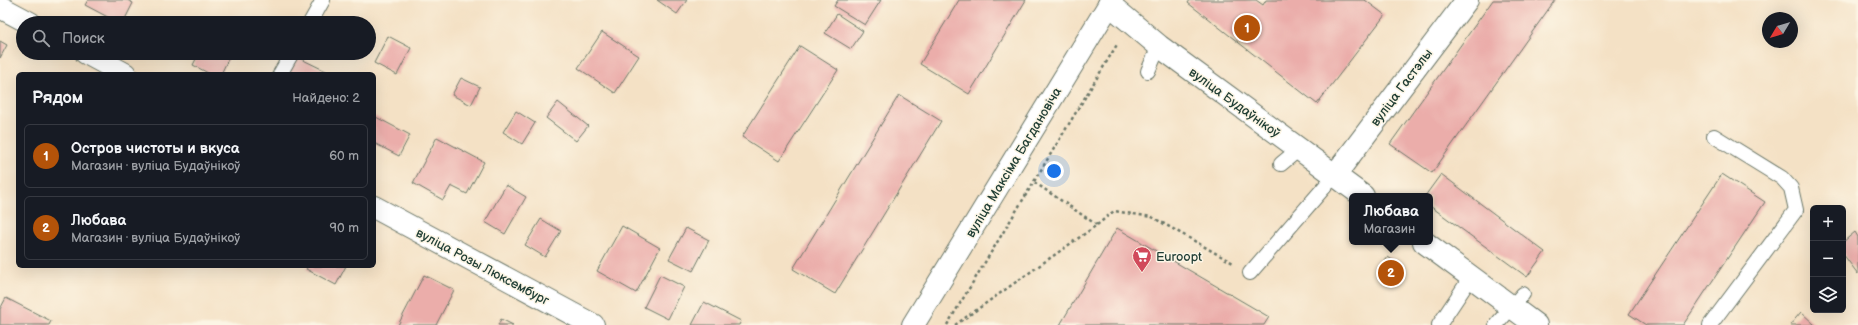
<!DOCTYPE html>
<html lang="ru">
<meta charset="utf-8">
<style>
:root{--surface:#171b24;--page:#242831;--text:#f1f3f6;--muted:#9ea1a6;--line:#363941;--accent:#b45309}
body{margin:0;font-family:"Balsamiq Sans",sans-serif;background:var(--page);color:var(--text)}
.controls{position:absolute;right:12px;bottom:12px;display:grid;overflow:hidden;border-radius:6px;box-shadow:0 4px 16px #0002}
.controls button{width:36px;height:36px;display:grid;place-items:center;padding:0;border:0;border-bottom:1px solid var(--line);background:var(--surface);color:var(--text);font:20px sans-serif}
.compass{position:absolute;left:1762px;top:12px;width:36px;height:36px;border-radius:50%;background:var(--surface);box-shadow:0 4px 16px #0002;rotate:232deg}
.you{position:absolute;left:1054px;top:171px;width:14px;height:14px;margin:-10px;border:3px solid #fff;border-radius:50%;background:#1a73e8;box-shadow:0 0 0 6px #1a73e833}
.badge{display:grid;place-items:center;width:26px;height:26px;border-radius:50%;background:var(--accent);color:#fff;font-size:13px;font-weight:700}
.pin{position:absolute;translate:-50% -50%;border:2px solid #fff;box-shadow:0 1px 4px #0006}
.popup{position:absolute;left:1349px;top:193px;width:84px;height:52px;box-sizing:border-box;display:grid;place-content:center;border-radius:6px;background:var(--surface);filter:drop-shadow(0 1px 3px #0005);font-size:13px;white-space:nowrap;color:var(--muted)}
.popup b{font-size:15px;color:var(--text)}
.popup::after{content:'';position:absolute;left:50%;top:100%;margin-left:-8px;border:8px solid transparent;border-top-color:var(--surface)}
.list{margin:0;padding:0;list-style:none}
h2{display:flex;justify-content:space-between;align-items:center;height:52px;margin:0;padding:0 16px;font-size:17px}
h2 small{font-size:13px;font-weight:400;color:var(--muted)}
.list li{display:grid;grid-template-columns:26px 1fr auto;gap:12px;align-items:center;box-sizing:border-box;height:64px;margin:0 8px 8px;padding:0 8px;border:1px solid var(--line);border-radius:6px}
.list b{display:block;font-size:15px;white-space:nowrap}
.list p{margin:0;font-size:13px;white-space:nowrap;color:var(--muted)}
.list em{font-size:13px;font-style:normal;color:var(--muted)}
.icon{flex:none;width:22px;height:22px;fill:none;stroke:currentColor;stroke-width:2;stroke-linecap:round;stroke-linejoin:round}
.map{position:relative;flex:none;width:1858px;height:325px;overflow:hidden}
.search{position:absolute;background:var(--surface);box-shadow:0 4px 16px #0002;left:16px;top:16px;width:360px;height:44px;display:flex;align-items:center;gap:10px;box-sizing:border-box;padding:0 14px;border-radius:22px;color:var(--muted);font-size:15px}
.panel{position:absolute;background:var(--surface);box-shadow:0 4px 16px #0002;left:16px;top:72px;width:360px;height:196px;border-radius:6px}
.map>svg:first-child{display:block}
</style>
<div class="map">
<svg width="1858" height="325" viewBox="0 0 1858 325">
<rect width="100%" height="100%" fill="#fcf5e5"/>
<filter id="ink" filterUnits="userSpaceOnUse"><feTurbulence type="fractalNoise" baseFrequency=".025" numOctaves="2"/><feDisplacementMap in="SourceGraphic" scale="8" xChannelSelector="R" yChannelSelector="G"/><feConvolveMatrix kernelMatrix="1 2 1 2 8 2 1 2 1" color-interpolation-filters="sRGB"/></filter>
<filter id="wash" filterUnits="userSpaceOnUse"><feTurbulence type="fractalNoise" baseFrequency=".012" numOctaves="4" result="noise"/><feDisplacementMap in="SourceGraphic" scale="16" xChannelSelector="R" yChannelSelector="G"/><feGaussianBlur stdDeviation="0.9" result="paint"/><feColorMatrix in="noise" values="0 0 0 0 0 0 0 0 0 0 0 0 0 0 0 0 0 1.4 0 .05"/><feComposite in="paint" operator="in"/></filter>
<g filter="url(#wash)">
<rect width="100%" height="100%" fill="#f4e1c5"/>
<g id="blocks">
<!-- building -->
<g fill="#ebadaa">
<path d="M88,0H127L133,3L123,23H119L85,5Z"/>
<path d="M657,0H687L677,14Z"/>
<path d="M838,0H881L865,25L834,6Z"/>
<path d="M959,0H1026L969,94L920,64Z"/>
<path d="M1190,0H1256L1263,5L1266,0H1365L1385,15L1317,104L1188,3Z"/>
<path d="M1493,0H1555L1432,173L1390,144Z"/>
<path d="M837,14L863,31L851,49L825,33Z"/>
<path d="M602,32L639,56L615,93L578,68Z"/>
<path d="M388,36L411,48L397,75L374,63Z"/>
<path d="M0,41L7,45L0,58Z"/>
<path d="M800,46L838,70L779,161L742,137Z"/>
<path d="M199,53H231L221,74H210L193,65Z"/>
<path d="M295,56L332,74H287Z"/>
<path d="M461,78L480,87L471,105L452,95Z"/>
<path d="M899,95L941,121L835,294L793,269Z"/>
<path d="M558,102L588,126L576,141L546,118Z"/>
<path d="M516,111L535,123L522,144L503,132Z"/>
<path d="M374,116L410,135L399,156L374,143Z"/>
<path d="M437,137L484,162L467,194L451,186L443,200L413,183Z"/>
<path d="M1441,174L1545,252L1527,277L1430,206V196H1425Z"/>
<path d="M1722,174L1765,202L1683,325H1646L1629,314Z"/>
<path d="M506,185L526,197L505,234L485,222Z"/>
<path d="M541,219L561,231L545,257L525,245Z"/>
<path d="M622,226L660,248L636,293L597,271Z"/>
<path d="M686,228L709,240L693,271L669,259Z"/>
<path d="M1117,228L1269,317L1264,325H1060Z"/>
<path d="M1855,232L1858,237V274L1843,254V242Z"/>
<path d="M1388,257L1404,268L1393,284L1377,273Z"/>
<path d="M308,266H346L336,285L306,269Z"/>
<path d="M424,275L454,290L436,325H398Z"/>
<path d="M660,275L684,287L668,319L644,307Z"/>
<path d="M6,298L51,321L49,325H0V309Z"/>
<path d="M704,302L741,321L739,325H692Z"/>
<path d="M1801,312L1815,325H1790Z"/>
<path d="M501,319L513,325H498Z"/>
</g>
</g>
</g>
<g filter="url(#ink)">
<use href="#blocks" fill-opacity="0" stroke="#6a7667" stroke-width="1"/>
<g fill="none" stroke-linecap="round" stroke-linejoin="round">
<defs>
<g id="lane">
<path d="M310,23L323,0"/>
<path d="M1148,71L1159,46"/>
<path d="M280,74L292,53"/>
<path d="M1281,164L1299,149"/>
<path d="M1250,273L1335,175"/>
<path d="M1439,325L1471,277"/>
<path d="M1496,325L1523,294"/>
<path d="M1710,325L1796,210L1791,188L1782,178L1714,136"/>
</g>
<g id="street">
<path d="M1109,4L1159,46L1363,196"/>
<path d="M0,7L30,23"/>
<path d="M86,53L125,74"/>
<path d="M1335,175L1467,0"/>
<path d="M374,207L593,325"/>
<path d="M1424,242L1536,325"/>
</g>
<path id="secondary" d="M913,325L1112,0"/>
</defs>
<!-- lane casing -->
<use href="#lane" stroke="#6a7667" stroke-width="16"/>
<!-- street casing -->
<use href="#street" stroke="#6a7667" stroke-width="24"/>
<!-- secondary casing -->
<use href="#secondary" stroke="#6a7667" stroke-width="24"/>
<!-- path -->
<g stroke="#6a7667" stroke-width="2.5" stroke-dasharray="3 3" stroke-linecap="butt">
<path d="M1097,225L1114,211L1152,217L1233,263"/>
<path d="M947,325L1118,43"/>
<path d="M955,325L1097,225L1034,182"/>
</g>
<!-- lane -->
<use href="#lane" stroke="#fff" stroke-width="14"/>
<!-- street -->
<use href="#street" stroke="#fff" stroke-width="22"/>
<!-- secondary -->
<use href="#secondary" stroke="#fff" stroke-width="22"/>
</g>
</g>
<!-- icons -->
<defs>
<symbol id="supermarket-pin" viewBox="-11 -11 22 30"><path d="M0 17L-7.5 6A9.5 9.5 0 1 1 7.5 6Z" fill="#d1495b" stroke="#fcf5e5"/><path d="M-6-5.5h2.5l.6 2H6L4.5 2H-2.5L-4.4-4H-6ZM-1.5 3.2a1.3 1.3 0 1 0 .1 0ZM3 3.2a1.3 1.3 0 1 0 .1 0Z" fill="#fff"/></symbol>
</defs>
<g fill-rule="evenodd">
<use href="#supermarket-pin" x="1131" y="245" width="22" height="30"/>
</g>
<g text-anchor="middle" stroke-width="3" stroke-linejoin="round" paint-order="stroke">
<!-- street labels -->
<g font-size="13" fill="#1f3d34" stroke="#fcf5e5">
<text transform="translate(1401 87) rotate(-53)" y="5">вуліца Гастэлы</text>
<text transform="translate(1235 102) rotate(36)" y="5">вуліца Будаўнікоў</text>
<text transform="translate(1013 162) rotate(-59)" y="5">вуліца Максіма Багдановіча</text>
<text transform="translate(483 266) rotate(28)" y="5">вуліца Розы Люксембург</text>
</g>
<!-- poi labels -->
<g font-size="13" fill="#1f3d34" stroke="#fcf5e5" text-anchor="start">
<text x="1156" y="261">Euroopt</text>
</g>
</g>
</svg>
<div class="controls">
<button>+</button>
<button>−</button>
<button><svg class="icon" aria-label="layers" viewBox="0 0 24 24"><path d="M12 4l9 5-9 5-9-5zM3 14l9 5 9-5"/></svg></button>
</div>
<svg class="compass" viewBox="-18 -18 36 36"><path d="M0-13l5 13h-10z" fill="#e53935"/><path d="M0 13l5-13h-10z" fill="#9ea1a6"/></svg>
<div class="you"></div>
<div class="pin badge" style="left:1247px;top:28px">1</div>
<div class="pin badge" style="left:1391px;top:273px">2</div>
<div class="popup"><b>Любава</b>Магазин</div>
<div class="search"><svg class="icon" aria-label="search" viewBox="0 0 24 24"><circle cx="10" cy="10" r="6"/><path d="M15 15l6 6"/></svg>Поиск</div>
<section class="panel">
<h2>Рядом<small>Найдено: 2</small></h2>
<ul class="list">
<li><span class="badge">1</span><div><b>Остров чистоты и вкуса</b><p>Магазин · вуліца Будаўнікоў</p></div><em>60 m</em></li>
<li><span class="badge">2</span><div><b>Любава</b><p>Магазин · вуліца Будаўнікоў</p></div><em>90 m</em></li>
</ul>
</section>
</div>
